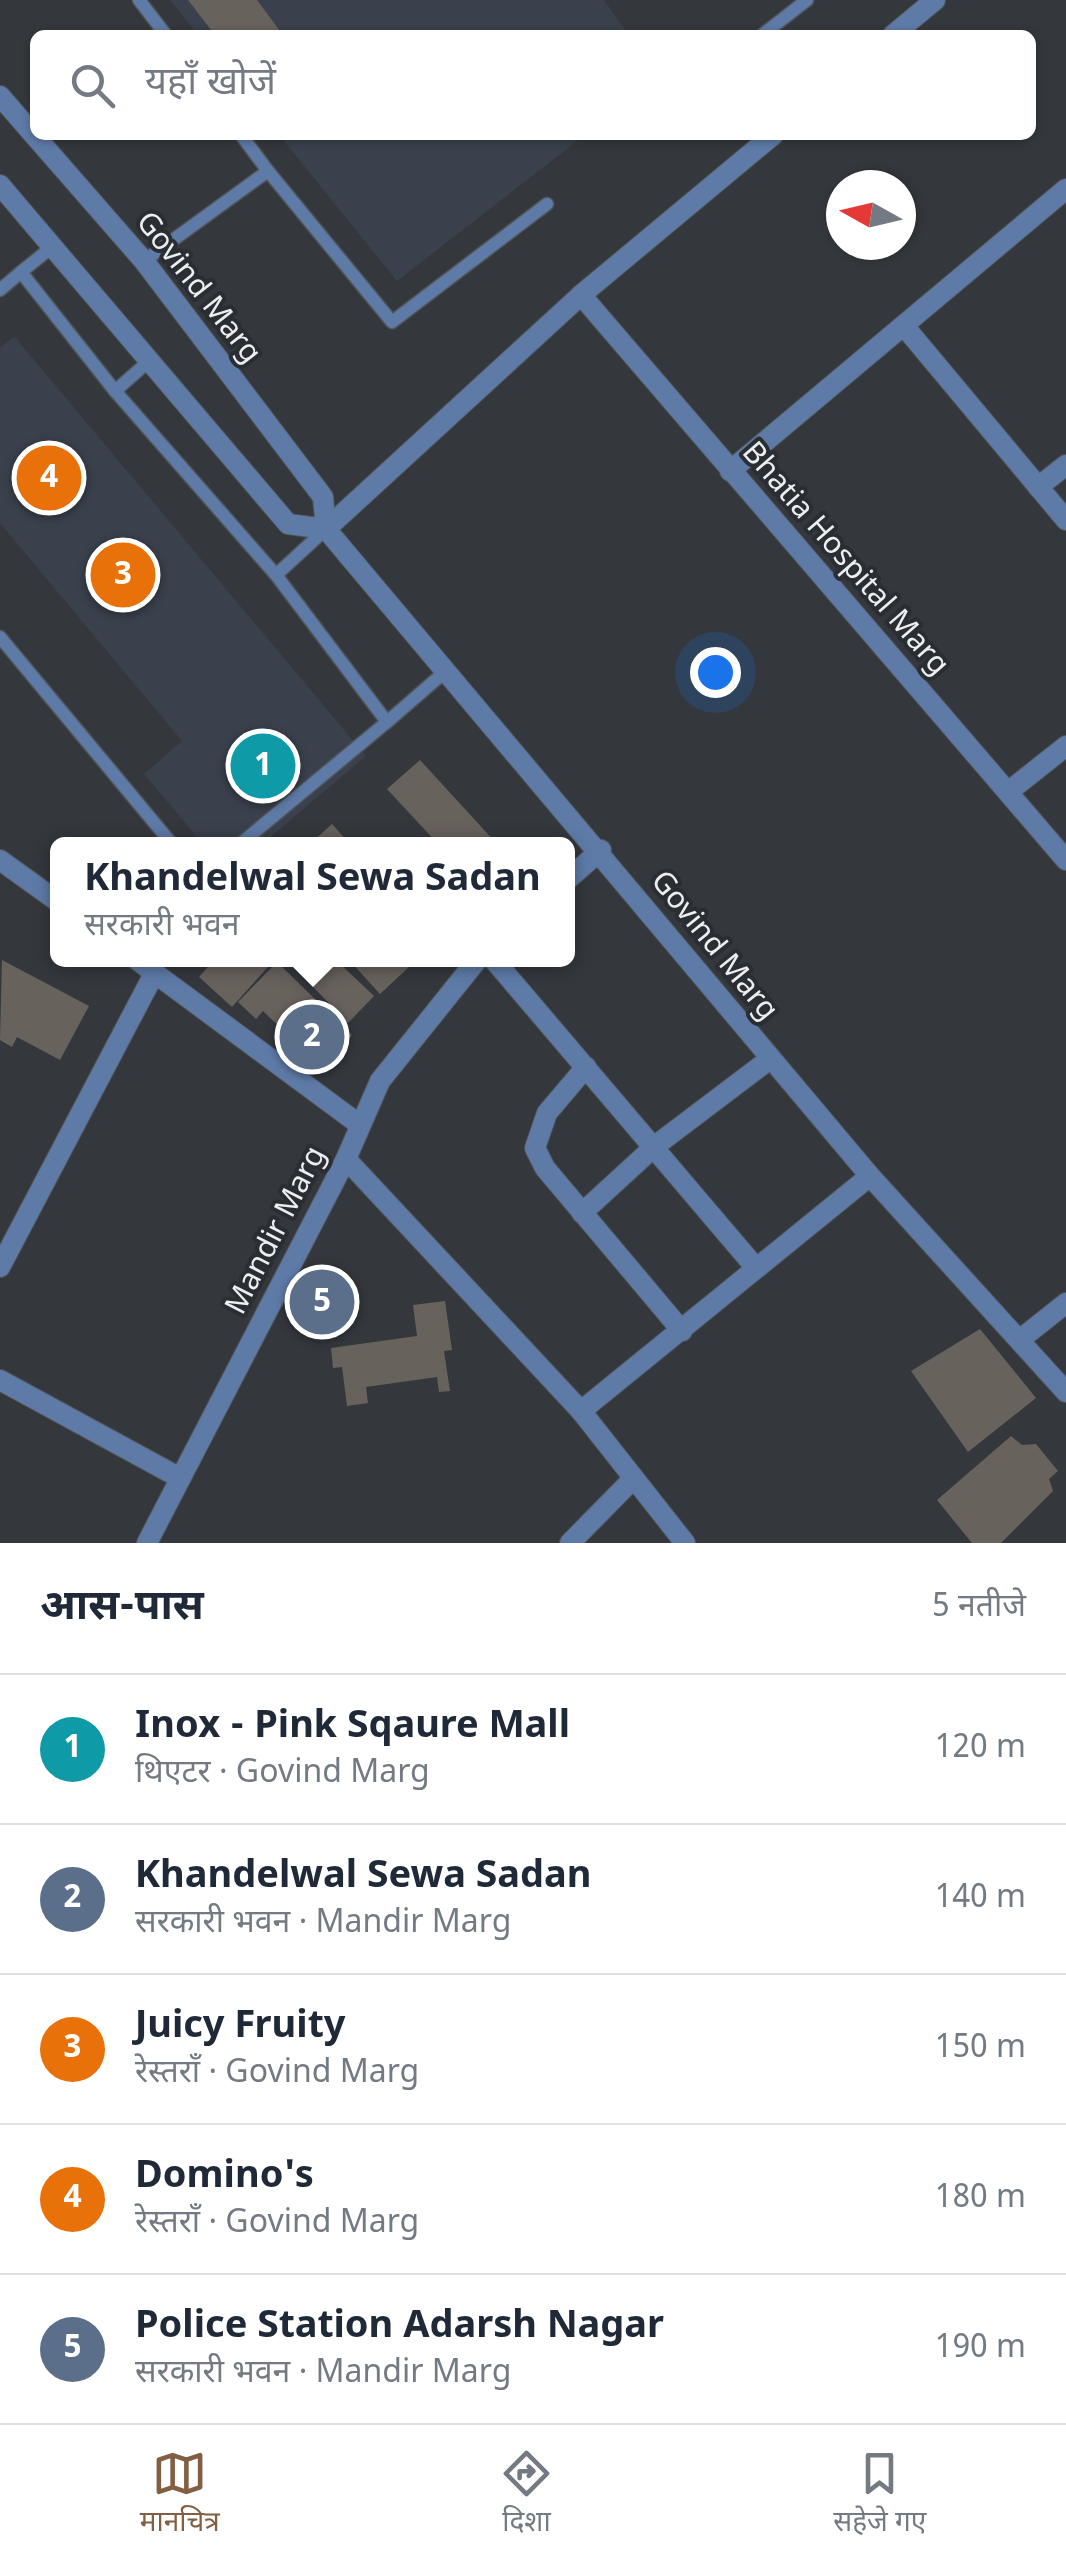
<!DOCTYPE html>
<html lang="hi">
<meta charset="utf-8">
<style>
:root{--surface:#fff;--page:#f6f6f7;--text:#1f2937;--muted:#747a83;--line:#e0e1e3;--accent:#825e43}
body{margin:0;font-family:Georgia,"Noto Sans Devanagari",serif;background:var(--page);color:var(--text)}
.compass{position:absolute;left:826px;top:170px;width:90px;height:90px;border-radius:50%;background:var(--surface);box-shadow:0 2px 8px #0004;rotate:278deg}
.you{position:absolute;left:715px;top:672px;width:35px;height:35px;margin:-25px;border:8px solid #fff;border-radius:50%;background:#1a73e8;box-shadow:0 0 0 15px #1a73e833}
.badge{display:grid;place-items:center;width:65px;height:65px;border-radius:50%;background:var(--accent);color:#fff;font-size:32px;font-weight:700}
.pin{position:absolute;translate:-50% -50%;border:5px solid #fff;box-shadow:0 2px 10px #0006}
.popup{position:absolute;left:50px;top:837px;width:525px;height:130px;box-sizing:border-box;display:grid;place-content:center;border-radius:15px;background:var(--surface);filter:drop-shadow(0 2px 8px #0005);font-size:32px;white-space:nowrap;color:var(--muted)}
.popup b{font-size:38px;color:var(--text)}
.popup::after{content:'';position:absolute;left:50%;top:100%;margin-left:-20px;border:20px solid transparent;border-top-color:var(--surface)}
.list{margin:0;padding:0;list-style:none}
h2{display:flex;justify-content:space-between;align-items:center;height:130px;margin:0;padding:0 40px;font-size:42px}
h2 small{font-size:32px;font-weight:400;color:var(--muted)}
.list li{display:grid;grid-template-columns:65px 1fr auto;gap:30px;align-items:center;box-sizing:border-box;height:150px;padding:0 40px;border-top:2px solid var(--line)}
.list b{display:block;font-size:38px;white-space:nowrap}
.list p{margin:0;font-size:32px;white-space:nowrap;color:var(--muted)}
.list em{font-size:32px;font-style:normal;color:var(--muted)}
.icon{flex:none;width:55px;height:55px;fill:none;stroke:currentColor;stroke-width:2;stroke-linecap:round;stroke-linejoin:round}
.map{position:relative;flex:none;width:1066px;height:1543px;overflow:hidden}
.search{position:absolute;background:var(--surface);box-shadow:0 2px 8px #0004;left:30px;right:30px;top:30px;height:110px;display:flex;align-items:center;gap:25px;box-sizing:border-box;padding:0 35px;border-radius:15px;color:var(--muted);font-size:38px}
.sheet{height:880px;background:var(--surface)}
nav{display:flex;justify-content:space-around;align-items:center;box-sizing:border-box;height:140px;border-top:2px solid var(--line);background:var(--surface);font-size:28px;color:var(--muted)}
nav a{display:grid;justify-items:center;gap:5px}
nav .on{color:var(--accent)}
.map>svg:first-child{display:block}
</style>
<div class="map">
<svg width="1066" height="1543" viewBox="0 0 1066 1543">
<rect width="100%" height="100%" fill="#34383d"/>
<!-- built -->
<g fill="#3a414c">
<path d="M170,0H604L629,35H198Z"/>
<path d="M279,135H585L397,281Z"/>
<path d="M14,336L366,756L262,844H203L144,774L182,741L0,523V348Z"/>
</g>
<!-- building -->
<g fill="#68625d">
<path d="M188,0H257L283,35H215Z"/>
<path d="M420,760L497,844H438L387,789Z"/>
<path d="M332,824L350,844H310Z"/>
<path d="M2,960L89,1006L60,1060L17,1037L12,1047L0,1040Z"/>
<path d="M214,960H274L232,1007L199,977Z"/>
<path d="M287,960H336L374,996L348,1023Z"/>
<path d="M349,960H402L409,967L380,994Z"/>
<path d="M277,962L352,1035L321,1067L263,1011L256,1019L238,1002Z"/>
<path d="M445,1301L452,1350L444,1351L450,1391L439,1392L437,1377L366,1387L368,1403L347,1406L342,1367L333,1368L331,1348L417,1336L413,1305Z"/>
<path d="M980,1329L1036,1398L968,1452L911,1371Z"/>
<path d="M1011,1436L1022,1445L1036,1444L1058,1471L1049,1479L1053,1491L1001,1543H972L937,1500Z"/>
</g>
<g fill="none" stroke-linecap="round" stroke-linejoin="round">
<defs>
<g id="service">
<path d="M139,0L166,35"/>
<path d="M762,35L807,0"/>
<path d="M268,171L392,322L547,204"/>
<path d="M144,261L268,171L241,135"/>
<path d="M21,272L52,247"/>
<path d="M0,290L21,272L115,391"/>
<path d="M149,361L115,391L276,575L326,529"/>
<path d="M0,637L172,844"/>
<path d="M387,722L447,670"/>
<path d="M240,844L387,722L276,575"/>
</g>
<g id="minor">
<path d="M893,35L935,0"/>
<path d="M581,295L1066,860"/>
<path d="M904,326L1066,520"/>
<path d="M730,471L1066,189"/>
<path d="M1038,487L1066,465"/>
<path d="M326,529L581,295L773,135"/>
<path d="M1008,792L1066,746"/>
<path d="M0,860L57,901"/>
<path d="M567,880L601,850"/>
<path d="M137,960L360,1125"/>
<path d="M494,960L756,1268"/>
<path d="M586,1067L547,1113L535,1148L545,1168L682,1331"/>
<path d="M346,1159L581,1411L685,1543"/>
<path d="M582,1213L655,1146L770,1059"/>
<path d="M0,1267L155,972"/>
<path d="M1022,1338L1066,1303"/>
<path d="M0,1380L180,1478"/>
<path d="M581,1411L870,1176"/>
<path d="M147,1543L346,1159L380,1081L477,960"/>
<path d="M570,1543L632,1480"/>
</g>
<g id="tertiary">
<path d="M0,96L144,261L323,497L326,529L870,1176L1066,1392"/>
<path d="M0,185L288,524L326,529"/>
</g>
</defs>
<!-- service casing -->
<use href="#service" stroke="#51555a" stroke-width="15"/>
<!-- minor casing -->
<use href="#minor" stroke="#51555a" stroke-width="22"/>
<!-- tertiary casing -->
<use href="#tertiary" stroke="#51555a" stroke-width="22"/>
<!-- service -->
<use href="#service" stroke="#5e7ba8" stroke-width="12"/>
<!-- minor -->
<use href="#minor" stroke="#5e7ba8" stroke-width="20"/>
<!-- tertiary -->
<use href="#tertiary" stroke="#5e7ba8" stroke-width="20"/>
</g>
<g text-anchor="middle" stroke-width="8" stroke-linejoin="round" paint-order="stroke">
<!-- street labels -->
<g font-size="30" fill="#eceef2" stroke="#2a2e33">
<text transform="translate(199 287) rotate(52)" y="10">Govind Marg</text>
<text transform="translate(846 558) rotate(49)" y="10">Bhatia Hospital Marg</text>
<text transform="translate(715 945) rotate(51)" y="10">Govind Marg</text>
<text transform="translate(275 1230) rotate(-63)" y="10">Mandir Marg</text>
</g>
</g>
</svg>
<svg class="compass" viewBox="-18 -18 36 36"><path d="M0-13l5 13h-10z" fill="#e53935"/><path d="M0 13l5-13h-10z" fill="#747a83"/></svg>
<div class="you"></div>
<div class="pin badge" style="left:263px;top:766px;background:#0f9aa8">1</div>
<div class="pin badge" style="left:312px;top:1037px;background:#5c6f8a">2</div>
<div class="popup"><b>Khandelwal Sewa Sadan</b>सरकारी भवन</div>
<div class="pin badge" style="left:123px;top:575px;background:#e8710a">3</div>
<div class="pin badge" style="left:49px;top:478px;background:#e8710a">4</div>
<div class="pin badge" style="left:322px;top:1302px;background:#5c6f8a">5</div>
<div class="search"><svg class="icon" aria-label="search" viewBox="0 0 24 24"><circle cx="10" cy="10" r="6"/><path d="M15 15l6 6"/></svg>यहाँ खोजें</div>
</div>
<section class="sheet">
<h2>आस-पास<small>5 नतीजे</small></h2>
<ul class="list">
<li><span class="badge" style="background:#0f9aa8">1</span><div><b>Inox - Pink Sqaure Mall</b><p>थिएटर · Govind Marg</p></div><em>120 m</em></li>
<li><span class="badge" style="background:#5c6f8a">2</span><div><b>Khandelwal Sewa Sadan</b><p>सरकारी भवन · Mandir Marg</p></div><em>140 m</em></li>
<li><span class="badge" style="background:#e8710a">3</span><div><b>Juicy Fruity</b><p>रेस्तराँ · Govind Marg</p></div><em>150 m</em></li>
<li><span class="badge" style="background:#e8710a">4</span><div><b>Domino's</b><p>रेस्तराँ · Govind Marg</p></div><em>180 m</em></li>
<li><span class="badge" style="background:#5c6f8a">5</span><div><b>Police Station Adarsh Nagar</b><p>सरकारी भवन · Mandir Marg</p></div><em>190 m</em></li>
</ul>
</section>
<nav>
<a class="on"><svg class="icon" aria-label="map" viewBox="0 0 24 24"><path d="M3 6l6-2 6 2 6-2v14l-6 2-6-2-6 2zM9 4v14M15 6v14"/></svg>मानचित्र</a>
<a><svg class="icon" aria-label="directions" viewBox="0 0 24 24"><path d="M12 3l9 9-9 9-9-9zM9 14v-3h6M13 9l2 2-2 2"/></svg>दिशा</a>
<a><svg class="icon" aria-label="saved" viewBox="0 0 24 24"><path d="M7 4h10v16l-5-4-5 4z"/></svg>सहेजे गए</a>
</nav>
